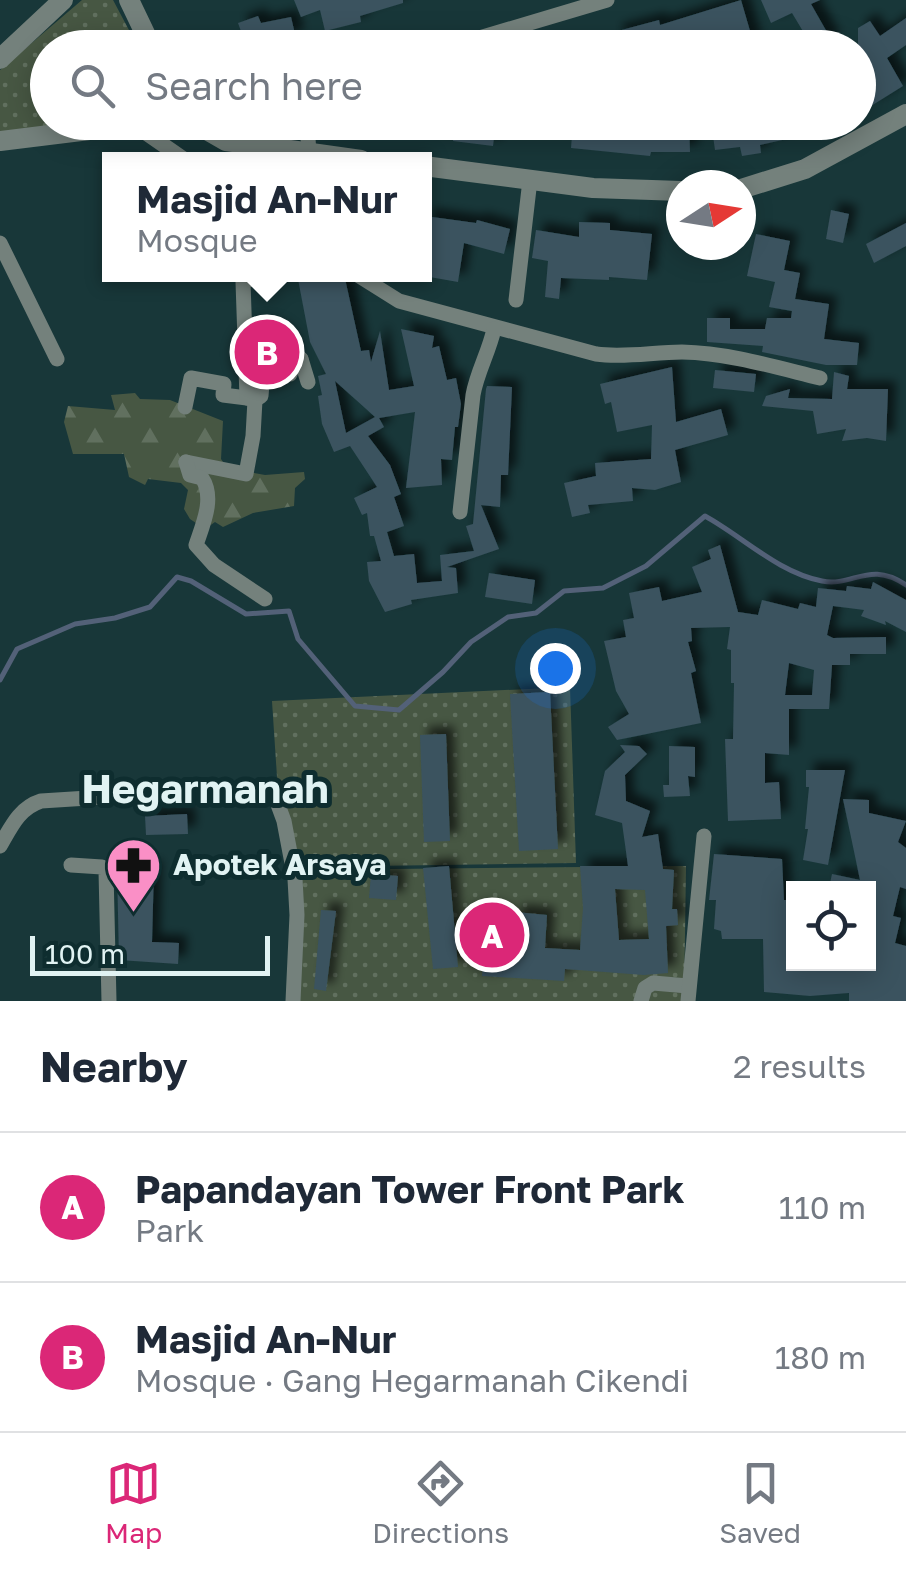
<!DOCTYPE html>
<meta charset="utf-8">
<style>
:root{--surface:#fff;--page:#f6f6f7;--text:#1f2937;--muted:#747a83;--line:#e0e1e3;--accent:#db2777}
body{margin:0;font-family:"Golos Text",sans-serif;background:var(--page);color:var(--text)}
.controls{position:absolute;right:30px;bottom:30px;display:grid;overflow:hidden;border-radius:0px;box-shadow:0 5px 25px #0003}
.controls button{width:90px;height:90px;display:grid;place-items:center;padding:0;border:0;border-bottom:2px solid var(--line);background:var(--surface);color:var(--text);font:50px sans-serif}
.compass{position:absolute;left:666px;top:170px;width:90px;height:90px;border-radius:50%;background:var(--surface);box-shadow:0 5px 25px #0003;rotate:78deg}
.scale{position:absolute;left:30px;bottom:25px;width:240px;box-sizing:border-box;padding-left:10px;border:5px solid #e1f3f3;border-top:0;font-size:28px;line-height:35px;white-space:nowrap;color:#e1f3f3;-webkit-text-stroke:8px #0e2d2f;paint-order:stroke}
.you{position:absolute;left:555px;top:668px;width:35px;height:35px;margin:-25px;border:8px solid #fff;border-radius:50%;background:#1a73e8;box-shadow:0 0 0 15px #1a73e833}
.badge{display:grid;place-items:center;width:65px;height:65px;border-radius:50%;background:var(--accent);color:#fff;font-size:32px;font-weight:700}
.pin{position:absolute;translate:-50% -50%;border:5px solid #fff;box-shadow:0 2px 10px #0006}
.popup{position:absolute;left:102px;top:152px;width:330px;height:130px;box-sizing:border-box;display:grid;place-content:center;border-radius:0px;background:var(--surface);filter:drop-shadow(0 2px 8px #0005);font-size:32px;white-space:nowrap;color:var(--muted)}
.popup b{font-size:38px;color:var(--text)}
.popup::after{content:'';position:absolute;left:50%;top:100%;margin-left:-20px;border:20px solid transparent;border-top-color:var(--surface)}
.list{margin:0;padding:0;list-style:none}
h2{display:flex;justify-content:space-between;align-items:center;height:130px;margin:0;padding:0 40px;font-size:42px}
h2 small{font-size:32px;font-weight:400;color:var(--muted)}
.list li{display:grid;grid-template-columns:65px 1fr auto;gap:30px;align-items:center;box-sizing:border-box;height:150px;padding:0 40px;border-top:2px solid var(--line)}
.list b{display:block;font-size:38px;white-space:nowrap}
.list p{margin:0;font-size:32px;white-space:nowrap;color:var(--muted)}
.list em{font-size:32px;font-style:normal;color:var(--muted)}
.icon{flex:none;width:55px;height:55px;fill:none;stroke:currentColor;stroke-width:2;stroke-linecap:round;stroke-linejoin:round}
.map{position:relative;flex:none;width:906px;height:1001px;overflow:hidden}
.search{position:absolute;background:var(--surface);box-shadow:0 5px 25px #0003;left:30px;right:30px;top:30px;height:110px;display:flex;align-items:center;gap:25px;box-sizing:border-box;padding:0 35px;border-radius:55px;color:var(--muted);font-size:38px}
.sheet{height:430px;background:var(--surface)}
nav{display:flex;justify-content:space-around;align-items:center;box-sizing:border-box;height:140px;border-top:2px solid var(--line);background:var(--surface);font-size:28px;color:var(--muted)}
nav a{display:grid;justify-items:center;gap:5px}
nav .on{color:var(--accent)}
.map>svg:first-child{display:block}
</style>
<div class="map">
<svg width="906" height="1001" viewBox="0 0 906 1001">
<defs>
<pattern id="forest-firs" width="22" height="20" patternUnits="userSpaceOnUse" patternTransform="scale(2.5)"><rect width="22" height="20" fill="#475743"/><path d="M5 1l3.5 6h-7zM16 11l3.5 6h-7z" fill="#61705f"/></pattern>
<pattern id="park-dots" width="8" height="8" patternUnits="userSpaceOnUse" patternTransform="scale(2.5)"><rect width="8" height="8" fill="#475743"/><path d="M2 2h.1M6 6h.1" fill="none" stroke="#61705f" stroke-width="1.8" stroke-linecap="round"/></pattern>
<filter id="shadow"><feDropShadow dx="8" dy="-8" stdDeviation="5" flood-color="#0009"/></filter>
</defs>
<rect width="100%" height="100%" fill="#183739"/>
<!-- forest -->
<path fill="url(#forest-firs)" d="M135,393L140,399L170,400L223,421L221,459L227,468L265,475L304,472L305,479L295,488L294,506L253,513L223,527L215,522L205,529L190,519L184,509L188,490L181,483L148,479L145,485L129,477L124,454H73L64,422L68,406L115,410L111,395Z"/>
<!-- park -->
<g fill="url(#park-dots)">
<path d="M82,0H113L138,47L48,48V122L84,123L0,134V70Z"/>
<path d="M570,687L576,863L301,867L278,792L272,701Z"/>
<path d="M686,866L684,1001H298V870Z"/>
</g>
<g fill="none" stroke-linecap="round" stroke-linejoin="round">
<!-- stream -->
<path stroke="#536178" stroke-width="5" d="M0,680L17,649L75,624L115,618L150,607L177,577L191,581L246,614L289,611L298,639L355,706L399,710L443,672L471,642L508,617L536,613L564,591L603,588L646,566L705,516C743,537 779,573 822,581C854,587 869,560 906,585"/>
</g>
<!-- building -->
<g fill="#3a535f" fill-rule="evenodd" filter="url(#shadow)">
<path d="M294,0H403V3L360,16L361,22L325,31L320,10L301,17Z"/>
<path d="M741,0L755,48H655L652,35L618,44L614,32L659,20L660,25Z"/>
<path d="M761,0H820L811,4L832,41L821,48H813L792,13L771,23Z"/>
<path d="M258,16L261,23L291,17L296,38L247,48L238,23Z"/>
<path d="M906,18V45L887,58L903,86L871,106L858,86V28L870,21L880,36Z"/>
<path d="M372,122H496L493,146L453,141L454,132L374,138Z"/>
<path d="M573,122H689L690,152H651L650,156L571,148Z"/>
<path d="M711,122H729L730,128L764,123L802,122L805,135L760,145L761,153L742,156L740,147L715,150Z"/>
<path d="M831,210L849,214L843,243L826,239Z"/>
<path d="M425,216L476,223L477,220L510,229L504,254L464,243L458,282L424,276Z"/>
<path d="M579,222L610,223V230L652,234L647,280L609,277V280L561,278L559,299L545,297L548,261L532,258L536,230L579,237Z"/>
<path d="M906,223V246L874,263L866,244Z"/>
<path d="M756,234L790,241L784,270L800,273L795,299L829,304L824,339L859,343L857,365H826L762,352L763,346L707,342V318H730V329H765L767,318H791L792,311L769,307L775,282L747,276Z"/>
<path d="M297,274H344L361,351L369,350L371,362L380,331L389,390L414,386L401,329L434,336L432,348L439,346L447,380L456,378L461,404L458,427H455L452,460L441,459L442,485L406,488L415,412L379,418L384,427L368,436L390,465L401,494L394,497L404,526L387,532L394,556L414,554L417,583L442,581L440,555L474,551L466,526L473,524L486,389L487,386L512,387L508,475H501L500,507L481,505L499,549L447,567L456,568L458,593L411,600L412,604L385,612L369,581L367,562L381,561L374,536H370L367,513L362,515L354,498L377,487L350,446L334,452L322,424L318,396L322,395L318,376L326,374L310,342ZM335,381L375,417L346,433Z"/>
<path d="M672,367L676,422L721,409L728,435L675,450L681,482L655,490L632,488L633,501L588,505L590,513L572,517L564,483L596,476L595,463L651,459L652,425L617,432L611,402L605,404L600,384Z"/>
<path d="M715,370L756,374L754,392L713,388Z"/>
<path d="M834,372L849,376L847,389H888L886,441L867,438L842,441L846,429L817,434L813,411L762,406L766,396L790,389L788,398L832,399Z"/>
<path d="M720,545L738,612L758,615L762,600L798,609L800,603L816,607L818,588L846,591L847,586L871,589L873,582L906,600V632L885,621L886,625L861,616L864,610L833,606L827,635L833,638L886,637V654H850V665H832L829,709H789V755L765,753V783L779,782L781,819L728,821L725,739H733L734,683H731V650L727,649L730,627L691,628L692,641L688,642L696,671L691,673L701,723L617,740L608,727L629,714L616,691L604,641L626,637L623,620L634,618L629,593L659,587L662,601L702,592L692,567L711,559L708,550ZM789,663L814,670L812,695H785Z"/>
<path d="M489,573L535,580L532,604L485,597Z"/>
<path d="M550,692L558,849L519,851L510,694Z"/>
<path d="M446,734L450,841L424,842L420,735Z"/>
<path d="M620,745L639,746L647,754L625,775L626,801L650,811L642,837L658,834L663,869L674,870L672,909H677L678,925L666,926L668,973L644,975L565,969L564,981L482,976L486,923L514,925L515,912L547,915L545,948L580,950L583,908L580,866H628L622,823L595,815L605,771L625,752ZM615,889L645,890L649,939L619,940Z"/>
<path d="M669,746L695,747V777L688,776L690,796L664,797L663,785H669Z"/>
<path d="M806,770H845L828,865L803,860L808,829H805L809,787H806Z"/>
<path d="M843,799L869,800V813L906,821L898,842L906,848V889L900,887L893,916L901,918L895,943L906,946V1001H849V993L810,996L764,992L763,939H722L721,931L714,929L716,900H709L714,854L782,859L784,900H789V925H794V964H868V888H829L832,874L860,880Z"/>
<path d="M187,814L188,834L146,835L145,816Z"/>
<path d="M449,866L458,967L433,969L423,868Z"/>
<path d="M117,868H154L152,942L179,943L178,964L119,960Z"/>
<path d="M371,874L398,876L396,900L369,898Z"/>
<path d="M321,910L336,911L326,991L314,989Z"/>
</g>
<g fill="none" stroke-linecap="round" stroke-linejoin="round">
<!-- minor -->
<g stroke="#74817c" stroke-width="15">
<path d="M446,48L607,0"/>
<path d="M307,122L309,154"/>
<path d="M136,126L185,160"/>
<path d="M0,243L57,359"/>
<path d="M356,274L399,301L596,354C625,358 653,352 682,352C729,353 775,367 820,378"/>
<path d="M516,300L530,180"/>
<path d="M301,359L308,382"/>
<path d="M263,373L290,374L294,364L301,359"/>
<path d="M255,400L261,396L264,360"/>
<path d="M185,407L191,378L224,384L223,395L247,398"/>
<path d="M186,462L246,474L253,436L255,400L247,398L243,282L266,274"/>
<path d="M186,462L190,475L202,478C215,498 203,524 196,545L214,565L265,599"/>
<path d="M460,512L473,395C477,372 489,352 494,329"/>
<path d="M0,846C11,827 19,808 41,801L214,790L266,793L277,802L284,821L295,879L297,915L293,1001"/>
<path d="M71,865L102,867L106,871L109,1001"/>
<path d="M641,1001L645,988L653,983L688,986"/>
<path d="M688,1001L704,836"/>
</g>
<!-- tertiary -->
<g stroke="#74817c" stroke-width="20">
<path d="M129,0L152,48"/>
<path d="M0,59L63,0"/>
<path d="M193,122L226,141L361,160"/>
<path d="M0,141L154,122"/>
<path d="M424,166L593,188L681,191"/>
<path d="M741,189L805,169L906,114"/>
</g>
</g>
<!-- icons -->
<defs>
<symbol id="pharmacy-pin" viewBox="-11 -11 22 30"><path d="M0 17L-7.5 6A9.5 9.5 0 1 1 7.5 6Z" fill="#fa8fc6" stroke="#0e2d2f"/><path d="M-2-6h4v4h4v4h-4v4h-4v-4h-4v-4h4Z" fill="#111"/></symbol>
</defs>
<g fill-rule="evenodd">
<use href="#pharmacy-pin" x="102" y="834" width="63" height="86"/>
</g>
<g text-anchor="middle" stroke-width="10" stroke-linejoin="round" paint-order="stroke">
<!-- poi labels -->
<g font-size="30" font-weight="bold" fill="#e1f3f3" stroke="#0e2d2f" text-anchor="start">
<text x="173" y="875">Apotek Arsaya</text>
</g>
<!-- district labels -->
<g font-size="40" font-weight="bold" fill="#e1f3f3" stroke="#0e2d2f">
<text x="205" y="803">Hegarmanah</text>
</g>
</g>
</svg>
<div class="controls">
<button><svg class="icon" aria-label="locate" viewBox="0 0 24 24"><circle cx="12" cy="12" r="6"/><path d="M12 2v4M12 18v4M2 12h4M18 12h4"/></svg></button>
</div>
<svg class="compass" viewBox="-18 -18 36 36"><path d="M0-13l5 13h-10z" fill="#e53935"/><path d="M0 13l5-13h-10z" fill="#747a83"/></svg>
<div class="scale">100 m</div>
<div class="you"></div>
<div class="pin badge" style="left:492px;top:935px">A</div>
<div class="pin badge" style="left:267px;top:352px">B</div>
<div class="popup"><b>Masjid An-Nur</b>Mosque</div>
<div class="search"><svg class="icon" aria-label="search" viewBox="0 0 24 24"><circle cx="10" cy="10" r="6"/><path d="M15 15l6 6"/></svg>Search here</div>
</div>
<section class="sheet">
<h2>Nearby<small>2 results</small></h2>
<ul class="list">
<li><span class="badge">A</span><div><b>Papandayan Tower Front Park</b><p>Park</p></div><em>110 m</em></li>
<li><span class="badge">B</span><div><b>Masjid An-Nur</b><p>Mosque · Gang Hegarmanah Cikendi</p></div><em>180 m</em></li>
</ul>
</section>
<nav>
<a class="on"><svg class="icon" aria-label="map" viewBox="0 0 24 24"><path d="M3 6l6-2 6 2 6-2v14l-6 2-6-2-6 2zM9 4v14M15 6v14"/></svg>Map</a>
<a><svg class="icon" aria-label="directions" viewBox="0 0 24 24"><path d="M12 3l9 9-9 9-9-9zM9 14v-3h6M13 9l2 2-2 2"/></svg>Directions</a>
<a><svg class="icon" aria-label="saved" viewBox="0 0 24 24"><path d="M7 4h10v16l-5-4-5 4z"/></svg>Saved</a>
</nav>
